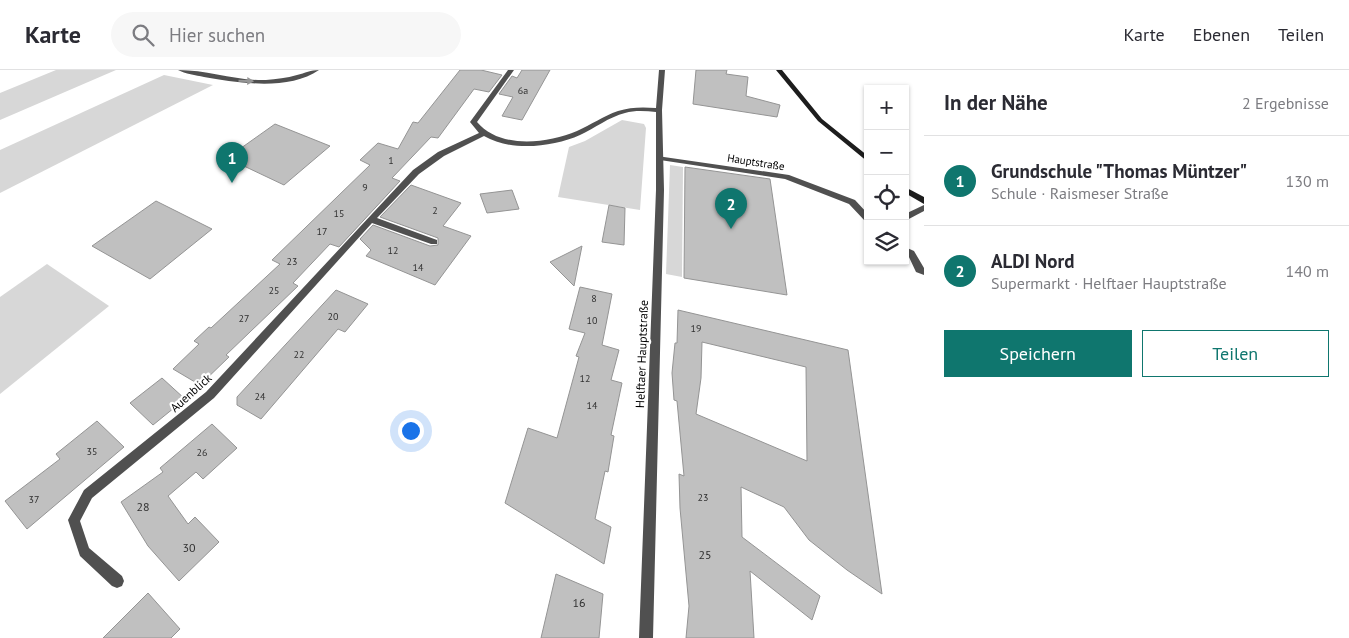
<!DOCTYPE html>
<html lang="de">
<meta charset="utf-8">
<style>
:root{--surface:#fff;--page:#f7f7f7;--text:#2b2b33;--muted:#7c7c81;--line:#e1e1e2;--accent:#0f766e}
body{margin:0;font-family:"PT Sans",sans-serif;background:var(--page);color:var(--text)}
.controls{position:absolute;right:15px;top:15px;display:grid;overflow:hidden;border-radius:0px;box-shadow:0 1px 4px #0004}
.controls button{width:45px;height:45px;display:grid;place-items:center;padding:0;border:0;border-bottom:1px solid var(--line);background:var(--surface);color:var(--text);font:25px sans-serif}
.you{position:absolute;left:410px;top:360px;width:18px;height:18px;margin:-12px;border:4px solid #fff;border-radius:50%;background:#1a73e8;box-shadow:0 0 0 8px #1a73e833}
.badge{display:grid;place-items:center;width:32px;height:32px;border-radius:50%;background:var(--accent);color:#fff;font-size:16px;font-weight:700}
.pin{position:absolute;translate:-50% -41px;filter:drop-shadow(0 1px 2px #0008)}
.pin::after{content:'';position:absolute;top:26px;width:18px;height:15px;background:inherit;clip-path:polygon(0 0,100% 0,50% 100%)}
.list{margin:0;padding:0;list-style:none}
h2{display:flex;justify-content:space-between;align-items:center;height:65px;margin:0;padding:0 20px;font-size:21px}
h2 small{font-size:16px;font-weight:400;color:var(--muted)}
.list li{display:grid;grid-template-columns:32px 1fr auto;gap:15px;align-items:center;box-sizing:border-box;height:90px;padding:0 20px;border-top:1px solid var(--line)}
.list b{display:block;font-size:19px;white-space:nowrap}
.list p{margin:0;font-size:16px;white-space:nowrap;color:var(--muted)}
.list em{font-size:16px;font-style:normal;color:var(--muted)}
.actions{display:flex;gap:10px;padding:15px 20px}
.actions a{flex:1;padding:11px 0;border:1px solid var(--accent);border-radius:0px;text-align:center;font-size:18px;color:var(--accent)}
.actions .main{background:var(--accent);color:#fff}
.icon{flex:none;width:28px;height:28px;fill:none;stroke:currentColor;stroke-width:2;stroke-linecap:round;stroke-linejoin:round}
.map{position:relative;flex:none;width:924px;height:568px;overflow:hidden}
header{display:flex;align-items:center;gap:30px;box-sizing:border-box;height:70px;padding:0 25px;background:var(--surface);border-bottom:1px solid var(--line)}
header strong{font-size:24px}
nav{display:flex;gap:28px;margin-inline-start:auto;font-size:18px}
.search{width:350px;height:45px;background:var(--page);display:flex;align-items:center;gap:12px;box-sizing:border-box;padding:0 18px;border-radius:28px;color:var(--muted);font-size:19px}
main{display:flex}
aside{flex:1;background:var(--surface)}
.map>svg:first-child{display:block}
</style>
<header>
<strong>Karte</strong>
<div class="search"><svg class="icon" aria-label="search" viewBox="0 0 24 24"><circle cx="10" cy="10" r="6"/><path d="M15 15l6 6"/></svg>Hier suchen</div>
<nav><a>Karte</a><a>Ebenen</a><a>Teilen</a></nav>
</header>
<main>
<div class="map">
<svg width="924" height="568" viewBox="0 0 924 568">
<rect width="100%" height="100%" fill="#fff"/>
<!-- green -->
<g fill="#d7d7d7">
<path d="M56,0H116L0,50V23Z"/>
<path d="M164,5L213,15L0,123V80Z"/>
<path d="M622,50L644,54L646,58L640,140L558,127L569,77L585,71Z"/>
<path d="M670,95L683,97L682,207L666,204Z"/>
<path d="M47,194L109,236L0,324V227Z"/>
</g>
<!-- building -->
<g fill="#c0c0c0" stroke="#949494" fill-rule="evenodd">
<path d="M460,0H481L502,5L489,22L474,19L438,68L431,67L392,108L400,111L339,177L330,174L293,213L298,216L226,285L229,287L200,315L173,299L199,274L194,271L209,257L211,258L280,194L272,190L370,95L360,90L378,73L398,79L413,52L418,53Z"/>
<path d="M522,0H550L522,50L502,46L513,27L499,24L512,6L517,8Z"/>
<path d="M696,0H727L726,4L748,7L746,26L780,35L777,47L693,34Z"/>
<path d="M275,54L330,76L284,115L227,88Z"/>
<path d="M685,97L770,109L787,225L684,208Z"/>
<path d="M411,115L461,133L443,156L471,166L435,215L366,186L371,180L360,169L373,155L430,176L438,175V168L380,147Z"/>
<path d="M512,120L519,139L487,143L480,124Z"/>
<path d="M156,131L212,159L150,209L92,176Z"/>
<path d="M609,135L625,138L624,175L602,172Z"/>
<path d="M582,176L574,216L550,192Z"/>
<path d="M580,217L612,224L602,275L619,280L611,310L622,313L611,365L614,366L608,402L605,401L595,449L611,457L604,494L505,433L528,358L557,368L579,287L576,286L585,263L569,259Z"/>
<path d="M336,220L368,234L345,262L338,259L261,349L237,335V327Z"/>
<path d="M678,240L848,280L882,524L847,500L809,470L784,437L741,417L742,467L820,526L812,550L750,501L754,568H686L689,536L680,438L679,404L684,406L677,331L674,330L672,303L675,273H677ZM702,272L806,297L807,391L696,344L701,308Z"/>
<path d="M162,308L185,329L153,355L130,333Z"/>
<path d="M97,351L124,377L27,459L5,431L60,389L56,384Z"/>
<path d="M212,354L237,378L203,409L196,402L168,426L188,454L195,447L219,472L179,511L148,476L121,432L163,402L160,398Z"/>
<path d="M556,504L603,524L599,568H541Z"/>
<path d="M148,523L180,559L171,568H103Z"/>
</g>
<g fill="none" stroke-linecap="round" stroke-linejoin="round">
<!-- service -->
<g fill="#505050" fill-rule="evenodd">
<path d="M657,86L789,105L855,130L868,144V152L865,151L849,134L785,109L660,90H657Z"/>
<path d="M924,135V141L905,151V144Z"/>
<path d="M905,177L914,181L924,198V205L916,202L908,185L905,184Z"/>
</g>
<!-- minor -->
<g fill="#505050" fill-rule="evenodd">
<path d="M178,0C208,0 236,11 266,10C276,9 287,8 297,5C305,3 311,0 319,0C289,21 238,13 204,7C196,5 185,4 178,0Z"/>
<path d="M508,0H514L477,52C500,79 546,74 577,61C591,55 603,46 618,41C630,37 643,37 656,38L659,0H665L662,40L664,120L653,568H639L656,120V42C646,41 635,40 625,43C609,47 595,58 580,65C553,77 511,82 484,66L444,86L419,104L377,148L437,170V174H431L372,153L214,328L92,428L80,451L89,478L122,506L124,511L122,516L117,518L112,516L80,486L68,450L84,420L206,322L413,100L438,82L479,63L470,52Z"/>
</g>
<!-- secondary -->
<g fill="#1d1d1d" fill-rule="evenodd">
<path d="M776,0H782L822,49L868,86V92L818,51Z"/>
<path d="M905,117L924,127V134L905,123Z"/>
</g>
</g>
<!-- one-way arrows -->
<defs><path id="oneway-solid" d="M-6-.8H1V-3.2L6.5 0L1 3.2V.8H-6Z" transform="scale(1.25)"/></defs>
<use fill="#969696" href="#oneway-solid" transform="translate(246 11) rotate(2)"/>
<g text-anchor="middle" stroke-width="4.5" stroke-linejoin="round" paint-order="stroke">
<!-- number labels -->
<g font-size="10" fill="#303030">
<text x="523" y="24">6a</text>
<text x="391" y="94">1</text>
<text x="365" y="121">9</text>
<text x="435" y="144">2</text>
<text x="339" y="147">15</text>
<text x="322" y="165">17</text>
<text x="393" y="184">12</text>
<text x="292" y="195">23</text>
<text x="418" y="201">14</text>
<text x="274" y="224">25</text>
<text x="594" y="232">8</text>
<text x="333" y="250">20</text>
<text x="244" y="252">27</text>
<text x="592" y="254">10</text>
<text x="696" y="262">19</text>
<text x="299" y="288">22</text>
<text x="585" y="312">12</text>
<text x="260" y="330">24</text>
<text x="592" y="339">14</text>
<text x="92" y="385">35</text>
<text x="202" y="386">26</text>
<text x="703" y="431">23</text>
<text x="34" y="433">37</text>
</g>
<!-- far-street labels -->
<g font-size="11" fill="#000" stroke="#fff">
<text transform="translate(756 92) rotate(9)" y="4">Hauptstraße</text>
</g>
<!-- street labels -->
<g font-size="12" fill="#000" stroke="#fff">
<text transform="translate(642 284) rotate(-88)" y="4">Helftaer Hauptstraße</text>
<text transform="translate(191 323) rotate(-42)" y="4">Auenblick</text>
</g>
<!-- near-number labels -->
<g font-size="12" fill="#303030">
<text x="143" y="441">28</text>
<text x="189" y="482">30</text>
<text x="705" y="489">25</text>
<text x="579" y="537">16</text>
</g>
</g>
</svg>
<div class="controls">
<button>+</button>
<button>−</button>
<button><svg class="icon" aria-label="locate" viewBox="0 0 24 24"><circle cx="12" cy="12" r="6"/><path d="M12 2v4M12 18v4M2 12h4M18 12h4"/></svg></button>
<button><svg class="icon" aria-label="layers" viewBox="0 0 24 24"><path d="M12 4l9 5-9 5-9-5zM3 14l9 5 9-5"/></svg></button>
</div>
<div class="you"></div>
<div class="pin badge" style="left:232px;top:113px">1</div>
<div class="pin badge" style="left:731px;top:159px">2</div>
</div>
<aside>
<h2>In der Nähe<small>2 Ergebnisse</small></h2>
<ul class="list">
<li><span class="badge">1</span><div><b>Grundschule &quot;Thomas Müntzer&quot;</b><p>Schule · Raismeser Straße</p></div><em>130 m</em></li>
<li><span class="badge">2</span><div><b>ALDI Nord</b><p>Supermarkt · Helftaer Hauptstraße</p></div><em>140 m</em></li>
</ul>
<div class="actions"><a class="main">Speichern</a><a>Teilen</a></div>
</aside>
</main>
